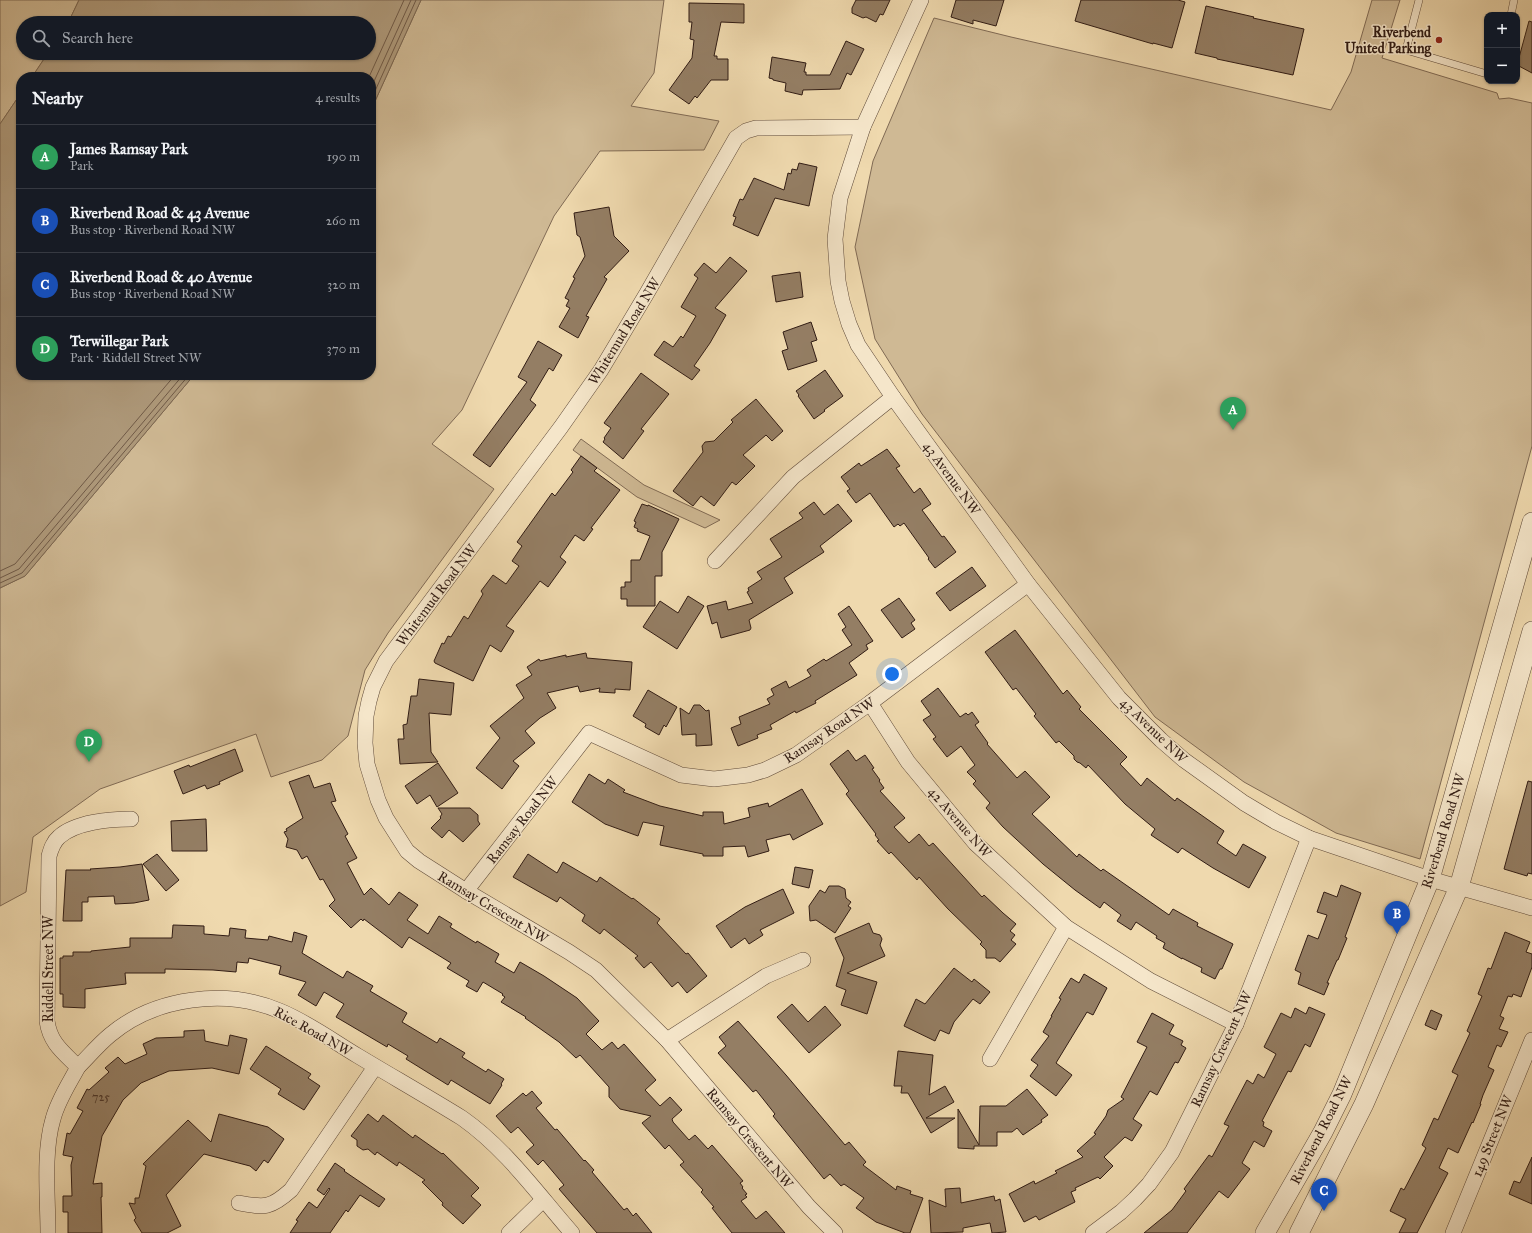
<!DOCTYPE html>
<meta charset="utf-8">
<style>
:root{--surface:#171b24;--page:#20242c;--text:#f1f3f6;--muted:#9ea1a6;--line:#363941;--accent:#d93025}
body{margin:0;font-family:"IM FELL Great Primer",serif;background:var(--page);color:var(--text)}
.controls{position:absolute;right:12px;top:12px;display:grid;overflow:hidden;border-radius:8px;box-shadow:0 1px 3px #0004}
.controls button{width:36px;height:36px;display:grid;place-items:center;padding:0;border:0;border-bottom:1px solid var(--line);background:var(--surface);color:var(--text);font:20px sans-serif}
.you{position:absolute;left:892px;top:674px;width:14px;height:14px;margin:-10px;border:3px solid #fff;border-radius:50%;background:#1a73e8;box-shadow:0 0 0 6px #1a73e833}
.badge{display:grid;place-items:center;width:26px;height:26px;border-radius:50%;background:var(--accent);color:#fff;font-size:13px;font-weight:700}
.pin{position:absolute;translate:-50% -33px;filter:drop-shadow(0 1px 2px #0008)}
.pin::after{content:'';position:absolute;top:21px;width:14px;height:12px;background:inherit;clip-path:polygon(0 0,100% 0,50% 100%)}
.list{margin:0;padding:0;list-style:none}
h2{display:flex;justify-content:space-between;align-items:center;height:52px;margin:0;padding:0 16px;font-size:17px}
h2 small{font-size:13px;font-weight:400;color:var(--muted)}
.list li{display:grid;grid-template-columns:26px 1fr auto;gap:12px;align-items:center;box-sizing:border-box;height:64px;padding:0 16px;border-top:1px solid var(--line)}
.list b{display:block;font-size:15px;white-space:nowrap}
.list p{margin:0;font-size:13px;white-space:nowrap;color:var(--muted)}
.list em{font-size:13px;font-style:normal;color:var(--muted)}
.icon{flex:none;width:22px;height:22px;fill:none;stroke:currentColor;stroke-width:2;stroke-linecap:round;stroke-linejoin:round}
.map{position:relative;flex:none;width:1532px;height:1233px;overflow:hidden}
.search{position:absolute;background:var(--surface);box-shadow:0 1px 3px #0004;left:16px;top:16px;width:360px;height:44px;display:flex;align-items:center;gap:10px;box-sizing:border-box;padding:0 14px;border-radius:22px;color:var(--muted);font-size:15px}
.panel{position:absolute;background:var(--surface);box-shadow:0 1px 3px #0004;left:16px;top:72px;width:360px;height:308px;border-radius:16px}
.map>svg:first-child{display:block}
</style>
<div class="map">
<svg width="1532" height="1233" viewBox="0 0 1532 1233">
<rect width="100%" height="100%" fill="#efd9ae"/>
<filter id="stains"><feTurbulence type="fractalNoise" baseFrequency=".005" numOctaves="4"/><feColorMatrix values="0 0 0 0 .2 0 0 0 0 .09 0 0 0 0 .02 0 0 0 .5 -.17"/></filter>
<radialGradient id="worn" r=".72"><stop offset=".6" stop-color="#630" stop-opacity="0"/><stop offset="1" stop-color="#630" stop-opacity=".3"/></radialGradient>
<!-- green -->
<g fill="#cfb994" stroke="#806a54">
<path d="M0,0H79L68,23H23V53H48L32,77H21V93L0,124Z"/>
<path d="M421,0H664L654,73L631,106L719,121L704,150L600,151L554,216L462,410L432,444L494,489L388,633L365,670L348,736L322,760L271,777L256,734L100,789L33,837L26,892L0,906V588L25,576L194,375H371V110Z"/>
<path d="M1372,0H1400L1382,58L1497,93L1499,99L1509,98L1532,103V446L1420,859L1336,833L1244,782L1155,717L922,414L875,339L855,247L873,161L934,18L1011,37L1331,110L1351,72Z"/>
<path d="M581,439L644,485L720,520L705,528L637,497L573,450Z"/>
</g>
<!-- water -->
<g fill="#ae997a" stroke="#7c6751">
<path d="M79,0H421L371,110V77H32L48,53H369V23H68Z"/>
<path d="M21,93V375H194L25,576L0,588V124Z"/>
</g>
<g fill="none" stroke-linecap="round" stroke-linejoin="round">
<!-- shore -->
<g stroke="#705a47" stroke-width="1">
<path d="M369,77L404,0"/>
<path d="M371,88L411,0"/>
<path d="M371,100L416,0"/>
<path d="M0,571L15,564L175,375"/>
<path d="M0,578L19,569L183,375"/>
<path d="M0,583L22,573L189,375"/>
</g>
</g>
<!-- building -->
<g fill="#947e64" stroke="#311c14">
<path d="M856,0H890L883,15L880,14L876,22L866,17L863,18L852,13V8Z"/>
<path d="M956,0H1004L996,26L973,20V24L951,17Z"/>
<path d="M1081,0H1178L1185,2L1172,48L1153,43V44L1075,21Z"/>
<path d="M689,3L744,4V23L721,22L714,56H717V59H728V80H711L697,98L695,96L689,104L669,90L692,58L694,40L690,39L692,22H689Z"/>
<path d="M1206,6L1254,17L1253,18L1304,29L1293,75L1217,59V58L1195,53Z"/>
<path d="M1529,21L1532,22V73L1517,65Z"/>
<path d="M846,41L864,49L851,75L847,73L840,89L803,90L802,95L785,91L786,83L773,80V79L769,78L772,57L806,63L804,72H806V75H830Z"/>
<path d="M799,163L817,167L809,206L775,198L758,236L733,225L736,217L733,216L740,199L743,200L754,178L784,190L788,173L791,174L792,169L797,170Z"/>
<path d="M609,207L614,236L629,251L604,277L607,279L586,316L589,317L578,338L559,327L570,308L566,306L569,300L565,298L575,278L573,277L585,256L580,237L577,235L574,213Z"/>
<path d="M730,257L747,271L715,308L726,315L710,343L694,366L700,370L692,380L654,355L664,341L673,347L681,336L683,338L696,316L681,307L698,278L694,275L704,263L716,273Z"/>
<path d="M800,272L803,297L776,302L772,276Z"/>
<path d="M811,322L817,340L811,342L817,361L788,370L782,351L788,349L783,332Z"/>
<path d="M538,341L562,355L553,371L549,368L530,400L536,405L490,467L473,455L527,382L518,377Z"/>
<path d="M825,370L843,396L824,410L825,411L814,419L798,396L799,395L796,391Z"/>
<path d="M641,373L669,394L641,429L644,431L623,459L603,442L605,439L604,438L611,428L604,423Z"/>
<path d="M756,399L783,431L772,441L766,435L743,455L755,466L736,485L732,482L714,506L701,496L693,506L673,491L703,452L702,446L705,442L714,441L733,422L731,420Z"/>
<path d="M887,449L900,466L896,468L914,493L920,488L931,504L922,510L942,537L944,536L956,552L935,568L928,559L929,558L904,523L900,526L898,524L894,527L870,493L856,503L847,491L850,489L841,477L859,463L861,466Z"/>
<path d="M581,456L597,468L594,471L620,490L591,528L593,529L584,541L575,535L560,557L566,562L548,587L540,581L506,626L514,631L501,652L490,645L473,681L435,663L434,661L442,643L444,644L448,636L451,637L464,616L468,619L483,594L481,591L493,575L506,584L519,566L512,561L522,546L517,542L552,493L555,496L573,472L571,470Z"/>
<path d="M814,502L824,515L838,504L852,521L820,546L824,552L784,578L793,593L749,620L751,628L750,630L721,638L717,622L712,624L707,606L726,601L728,610L753,603L747,592L749,591L748,588L762,579L757,572L782,557L770,539L803,518L799,513Z"/>
<path d="M642,504L648,506V505L679,519L662,552V576H655V606H627V599H621V587H625V582H631V560H640L650,536L637,531L638,529L634,527L636,522L634,521Z"/>
<path d="M972,567L986,586L950,611L936,593Z"/>
<path d="M688,596L704,606L677,649L643,627L660,601L678,613Z"/>
<path d="M899,598L915,620L911,623L915,629L902,638L881,610Z"/>
<path d="M849,606L873,641L866,645L868,649L849,663L857,675L815,701L816,703L796,713L795,711L770,725L772,729L757,735L758,738L738,746L731,728L741,724L739,717L770,704L767,699L774,695L771,689L786,681L789,688L811,676L807,670L824,659L826,661L852,645L842,630L846,627L838,614Z"/>
<path d="M1015,630L1063,694L1067,690L1081,707L1079,709L1127,757L1120,764L1141,786L1147,778L1175,801L1177,798L1224,831L1217,843L1236,856L1243,844L1266,857L1249,888L1213,868L1182,848L1178,853L1151,835L1155,829L1125,804L1088,765L1086,768L1080,763L1077,762L1074,759V756L1059,741L1056,743L1034,716L1036,714L1016,688L1013,690L985,652Z"/>
<path d="M586,653L587,658L632,662L630,690L615,689V693L599,692L600,688L580,692L578,686L547,693L556,708L540,718L525,731L535,743L513,761L519,766L502,789L476,768L500,738L490,726L524,698L516,685L532,675L527,667L539,659L540,661L566,655V657Z"/>
<path d="M419,679L454,683L451,715L429,713L431,752L438,762L400,764L398,739H404L403,725L407,724L411,696H417Z"/>
<path d="M938,688L960,717L966,713L968,715L972,712L979,722L975,725L988,743L987,744L1017,778L1025,771L1050,797L1032,814L1077,857L1079,854L1101,871L1103,869L1169,915L1173,909L1198,923L1197,926L1233,944L1222,969H1220L1215,979L1201,972L1202,968L1182,958V959L1163,948L1165,943L1156,938L1157,936L1136,922L1131,930L1117,921L1121,915L1104,902L1100,908L1075,890L1043,864L1003,827L986,808L990,803L973,784L976,781L967,772L975,765L961,746L947,757L933,739L936,737L923,720L931,715L921,701Z"/>
<path d="M648,690L677,707L666,727L664,725L659,735L645,727L646,724L633,716Z"/>
<path d="M694,705H700L706,711L709,710L712,745L696,746V734L682,735L680,708L689,714Z"/>
<path d="M235,749L243,771L219,782L220,784L207,789L205,785L183,794L174,771L189,765L190,767Z"/>
<path d="M848,750L856,761L865,755L874,768L872,769L880,780L879,781L884,788L880,791L905,818L894,827L909,843L919,834L929,846L933,843L982,897L984,895L1003,913L1016,924L1010,931L1015,935L1011,940L1016,944L1000,962L995,958H986V950L980,944L982,942L948,909L919,877L917,880L891,852L889,854L877,841L879,840L875,835L876,834L846,794L849,791L830,764Z"/>
<path d="M438,763L458,793L437,807L430,795L417,804L405,786Z"/>
<path d="M589,774L605,784L608,779L625,790L623,792L660,806L703,816V812H723L724,824L750,817L748,808L768,803L769,807L802,789L823,824L793,840L790,834L766,840L769,851L748,857L745,846L723,847V856H703V854L660,845L664,826L643,822L638,836L605,824L572,802Z"/>
<path d="M309,775L314,788L330,783L336,801L331,802L348,834L345,836L357,858L347,863L364,895L371,888L389,905L399,892L418,905L407,920L428,934L439,916L452,924L450,927L476,943L477,941L499,954L495,962L514,973L520,962L544,976L577,998L599,1021L586,1034L602,1050L612,1042L618,1049L624,1044L656,1080L645,1090L660,1106L670,1097L682,1110L672,1119L673,1122L689,1140L695,1135L708,1149L712,1145L743,1181L740,1183L743,1187L742,1188L747,1194L745,1195L747,1197L741,1201L756,1219L766,1211L785,1233H732L712,1208L714,1207L701,1192L703,1190L680,1165L684,1162L669,1145L665,1149L642,1123L651,1116L620,1109L609,1097V1087L580,1055L576,1058L559,1042L525,1018L526,1017L501,1002L505,997L502,995L503,994L483,982L477,992L466,986L469,981L447,968L451,963L409,937L402,948L364,919L363,921L361,919L351,928L329,906L335,900L323,879L320,880L307,856L302,859L297,850L286,847L288,839L284,832L287,831L286,829L303,818L289,782Z"/>
<path d="M1528,781L1532,782V874L1528,873L1527,876L1504,869Z"/>
<path d="M438,808H470L478,815V821L480,824L463,842L449,830L442,838L431,828L441,818L440,817L442,814Z"/>
<path d="M206,819L207,851H172L171,821Z"/>
<path d="M157,854L179,880L166,891L143,864Z"/>
<path d="M528,854L557,873L563,862L597,882L600,877L632,899L633,898L660,919L657,923L686,954L688,953L707,976L687,993L678,982L672,987L651,962L644,968L635,958L638,956L604,929L600,934L582,921L585,915L560,897L557,902L513,877Z"/>
<path d="M142,864L149,900L134,903L115,904L114,896L88,897V902H82V921H63L66,870H91L90,869L120,867Z"/>
<path d="M795,867L813,870L809,888L792,884Z"/>
<path d="M1341,885L1361,893L1345,937L1347,938L1338,960H1337L1327,983H1329L1324,995L1298,984L1301,973L1295,970L1308,935L1318,939L1327,915L1317,912L1324,892L1337,897Z"/>
<path d="M829,886H839L845,889L846,898L851,902L848,906L851,908L835,933L816,920L810,921L809,906L820,890L825,893Z"/>
<path d="M783,889L794,913L760,930L763,935L749,944L745,938L731,948L716,926L745,907Z"/>
<path d="M869,923L873,933L880,935L882,939L880,945L885,956L847,973L877,982L867,1014L841,1005L846,990L836,986L844,958L835,938Z"/>
<path d="M173,925L204,926V934L229,936L230,928L246,930L245,938L268,940L269,936L292,942L294,932L307,936L302,953L343,978L347,971L373,986L370,991L407,1013L402,1022L437,1043L440,1038L465,1053L462,1057L486,1072L488,1069L504,1079L501,1084L502,1085L490,1104L451,1080L448,1085L406,1059L408,1056L388,1044L387,1047L336,1017L344,1004L324,992L316,1006L298,995L306,982L279,974L281,966L249,958L248,963L237,962L236,972L213,970L165,969V973H125L126,984L85,989V1008L63,1007V994H60V958H63V956H73V952H91V951L130,947V938H172Z"/>
<path d="M1505,932L1530,942L1526,952L1532,954V967L1521,997L1513,994L1512,997L1508,996L1500,1016L1504,1018L1499,1029L1508,1032L1501,1047L1497,1045L1488,1067L1494,1070L1483,1095L1480,1104H1481L1473,1123L1472,1122L1458,1153L1448,1148L1439,1168L1448,1173L1417,1233H1399L1406,1219L1390,1211L1401,1188L1404,1190L1426,1148L1422,1145L1434,1118L1438,1120L1458,1075L1452,1072L1470,1033L1467,1031L1482,996L1478,994L1488,968L1491,969Z"/>
<path d="M954,968L972,982L974,979L990,992L980,1004L973,999L954,1022L949,1034L940,1030L935,1041L904,1026L916,999L925,1004Z"/>
<path d="M1084,974L1107,988L1093,1015L1087,1012L1056,1063L1072,1075L1056,1096L1030,1076L1038,1065L1031,1060L1049,1036L1043,1032L1052,1016H1051L1061,999L1059,998L1071,978L1079,983Z"/>
<path d="M792,1004L808,1022L825,1006L841,1025L809,1053L777,1017Z"/>
<path d="M1309,1007L1325,1014L1310,1047L1305,1044L1291,1072L1288,1071L1262,1121L1264,1122L1263,1126L1272,1131L1264,1147L1254,1141L1242,1163L1250,1169L1228,1198L1219,1191L1187,1233H1144L1172,1210L1186,1191L1184,1189L1209,1155L1212,1157L1229,1126L1224,1124L1247,1080L1253,1084L1258,1074L1264,1078L1276,1054L1264,1047L1281,1013L1291,1018L1295,1008L1306,1014Z"/>
<path d="M1431,1010L1442,1015L1436,1030L1425,1025Z"/>
<path d="M1152,1013L1174,1025L1169,1034L1183,1041L1181,1045L1186,1048L1178,1063L1175,1062L1157,1095L1150,1091L1133,1119L1142,1125L1132,1141L1125,1137L1104,1157L1113,1166L1100,1179L1098,1177L1075,1188L1076,1190L1071,1192L1075,1202L1039,1220L1036,1216L1024,1222L1009,1194L1034,1181L1035,1184L1057,1173L1055,1171L1083,1157L1077,1151L1096,1134L1094,1133L1106,1116L1108,1110L1124,1099L1121,1097L1147,1047L1137,1042Z"/>
<path d="M738,1021L786,1075L845,1145L849,1142L866,1162L863,1165L896,1190L897,1186L911,1191L910,1194L923,1198L910,1233H905L876,1222L856,1208L864,1198L844,1184L841,1186L830,1174L824,1179L773,1116L775,1114L756,1090L753,1092L718,1053L726,1046L719,1037Z"/>
<path d="M204,1030L205,1041L228,1046L230,1035L247,1039L239,1074L212,1068L169,1071L141,1083L123,1100L102,1136L93,1184L102,1183V1197H101L102,1233H68V1212H63V1196H72L71,1165L73,1157L63,1155L67,1133L70,1134L83,1111L77,1108L87,1089L89,1090L109,1072L105,1068L118,1057L125,1064L147,1054L143,1044L156,1038L184,1037V1031Z"/>
<path d="M266,1046L311,1074L308,1078L320,1086L304,1110L278,1094L281,1089L250,1069Z"/>
<path d="M898,1051L933,1055L929,1095L945,1086L954,1102L926,1118H955L931,1133L908,1093H901L902,1086H894Z"/>
<path d="M1027,1089L1048,1115L1041,1120L1042,1122L1023,1135L1017,1128L1012,1132H997V1146H974V1149L958,1148V1109L979,1145L980,1106H1006Z"/>
<path d="M532,1091L542,1103L536,1108L555,1130L557,1129L584,1161L585,1160L594,1170L592,1172L624,1210L627,1208L633,1216L636,1213L652,1233H597L559,1189L564,1185L543,1160L538,1165L526,1152L534,1145L518,1127L511,1133L496,1116L523,1093L526,1096Z"/>
<path d="M219,1114L268,1127L284,1139L268,1163L264,1160L256,1171L250,1166L204,1154L166,1195L181,1226L167,1233H142L134,1220L136,1218L129,1203L135,1204V1198H139L146,1166L143,1164L188,1120L211,1142Z"/>
<path d="M368,1114L378,1122L383,1115L413,1138L415,1135L442,1154L443,1153L479,1188L471,1196L481,1205L463,1224L442,1205L443,1203L422,1182L425,1180L399,1162L397,1166L377,1152L375,1155L368,1149L363,1150L357,1146V1140L351,1136Z"/>
<path d="M1532,1157V1204L1509,1194L1514,1181L1520,1183Z"/>
<path d="M335,1163L345,1170L344,1171L385,1199L379,1207L360,1195L348,1212L346,1210L330,1233H290L298,1221L296,1220L309,1202L317,1208L330,1189L329,1188L324,1195L317,1190Z"/>
<path d="M960,1188L961,1203L994,1196L995,1201L1000,1199L1006,1232L992,1233L990,1223L963,1228V1232L931,1233L929,1200L946,1207L945,1189Z"/>
</g>
<g fill="none" stroke-linecap="round" stroke-linejoin="round">
<defs>
<g id="service">
<path d="M1419,0L1406,50L1487,74"/>
<path d="M1511,15L1514,0"/>
</g>
<g id="minor">
<path d="M863,127L840,198L835,239L838,281L842,301L849,324L858,345L893,397L1028,584L1119,698L1161,740L1184,760L1244,803L1276,822L1309,838L1430,879L1532,908"/>
<path d="M715,561L793,477L893,397"/>
<path d="M870,703L908,762L975,843L1066,927L1151,981L1236,1024"/>
<path d="M466,891L589,733L681,775L714,779L748,775L765,770L796,755L870,703L1028,584"/>
<path d="M667,1040L766,976L803,960"/>
<path d="M990,1059L1066,927"/>
<path d="M78,1067C89,1056 99,1044 110,1035C155,997 226,988 280,1011C307,1022 333,1041 358,1056C393,1077 428,1097 462,1118C506,1149 537,1193 572,1233"/>
<path d="M239,1203C265,1208 271,1208 291,1190L375,1067"/>
<path d="M48,1233C48,1198 43,1153 53,1119C58,1100 69,1084 78,1067C63,1052 50,1043 47,1021L49,856C51,849 53,842 59,837C75,822 110,819 131,819"/>
<path d="M509,1233L543,1200"/>
<path d="M835,1233L809,1207L667,1040L596,970L569,952L466,891L419,861L407,851L386,818L378,800L367,764L365,743L366,716L369,701L373,687L386,661L561,427L601,370L647,293L736,138L746,131L756,128L863,127L921,0"/>
<path d="M1093,1233L1121,1212L1135,1199L1149,1184L1172,1152L1236,1024L1309,838"/>
<path d="M1453,1233L1532,1040"/>
</g>
<g id="tertiary">
<path d="M1265,1233L1323,1132L1342,1094L1430,879L1532,522"/>
<path d="M1299,1233L1364,1104L1459,887L1532,631"/>
</g>
</defs>
<!-- service casing -->
<use href="#service" stroke="#604b3a" stroke-width="8"/>
<!-- minor casing -->
<use href="#minor" stroke="#604b3a" stroke-width="16"/>
<!-- tertiary casing -->
<use href="#tertiary" stroke="#604b3a" stroke-width="20"/>
<!-- service -->
<use href="#service" stroke="#f5e6ca" stroke-width="7"/>
<!-- minor -->
<use href="#minor" stroke="#f5e6ca" stroke-width="15"/>
<!-- tertiary -->
<use href="#tertiary" stroke="#f5e6ca" stroke-width="19"/>
</g>
<!-- markers -->
<circle fill="#8f2418" stroke="#f5e6ca" stroke-width="1.5" cx="1439" cy="40" r="4"/>
<g text-anchor="middle" stroke-width="3" stroke-linejoin="round" paint-order="stroke">
<!-- number labels -->
<g font-size="12" fill="#4a3428">
<text x="101" y="1101">725</text>
</g>
<!-- poi labels -->
<g font-size="14" font-weight="bold" fill="#311c14" stroke="#f5e6ca" text-anchor="end">
<text x="1431" y="37">Riverbend<tspan x="1431" dy="16">United Parking</tspan></text>
</g>
<!-- street labels -->
<g font-size="14" fill="#311c14" stroke="#f5e6ca">
<text transform="translate(624 331) rotate(-58)" y="5">Whitemud Road NW</text>
<text transform="translate(952 478) rotate(54)" y="5">43 Avenue NW</text>
<text transform="translate(436 595) rotate(-53)" y="5">Whitemud Road NW</text>
<text transform="translate(829 730) rotate(-34)" y="5">Ramsay Road NW</text>
<text transform="translate(1154 730) rotate(44)" y="5">43 Avenue NW</text>
<text transform="translate(522 820) rotate(-52)" y="5">Ramsay Road NW</text>
<text transform="translate(960 822) rotate(49)" y="5">42 Avenue NW</text>
<text transform="translate(1443 831) rotate(-73)" y="5">Riverbend Road NW</text>
<text transform="translate(493 907) rotate(31)" y="5">Ramsay Crescent NW</text>
<text transform="translate(48 969) rotate(-90)" y="5">Riddell Street NW</text>
<text transform="translate(313 1031) rotate(29)" y="5">Rice Road NW</text>
<text transform="translate(1221 1049) rotate(-65)" y="5">Ramsay Crescent NW</text>
<text transform="translate(1321 1130) rotate(-63)" y="5">Riverbend Road NW</text>
<text transform="translate(1492 1136) rotate(-68)" y="5">149 Street NW</text>
<text transform="translate(750 1138) rotate(50)" y="5">Ramsay Crescent NW</text>
</g>
</g>
<rect width="100%" height="100%" filter="url(#stains)"/>
<rect width="100%" height="100%" fill="url(#worn)"/>
</svg>
<div class="controls">
<button>+</button>
<button>−</button>
</div>
<div class="you"></div>
<div class="pin badge" style="left:1233px;top:430px;background:#2e9e5b">A</div>
<div class="pin badge" style="left:1397px;top:934px;background:#1a4fb4">B</div>
<div class="pin badge" style="left:1324px;top:1211px;background:#1a4fb4">C</div>
<div class="pin badge" style="left:89px;top:762px;background:#2e9e5b">D</div>
<div class="search"><svg class="icon" aria-label="search" viewBox="0 0 24 24"><circle cx="10" cy="10" r="6"/><path d="M15 15l6 6"/></svg>Search here</div>
<section class="panel">
<h2>Nearby<small>4 results</small></h2>
<ul class="list">
<li><span class="badge" style="background:#2e9e5b">A</span><div><b>James Ramsay Park</b><p>Park</p></div><em>190 m</em></li>
<li><span class="badge" style="background:#1a4fb4">B</span><div><b>Riverbend Road &amp; 43 Avenue</b><p>Bus stop · Riverbend Road NW</p></div><em>260 m</em></li>
<li><span class="badge" style="background:#1a4fb4">C</span><div><b>Riverbend Road &amp; 40 Avenue</b><p>Bus stop · Riverbend Road NW</p></div><em>320 m</em></li>
<li><span class="badge" style="background:#2e9e5b">D</span><div><b>Terwillegar Park</b><p>Park · Riddell Street NW</p></div><em>370 m</em></li>
</ul>
</section>
</div>
